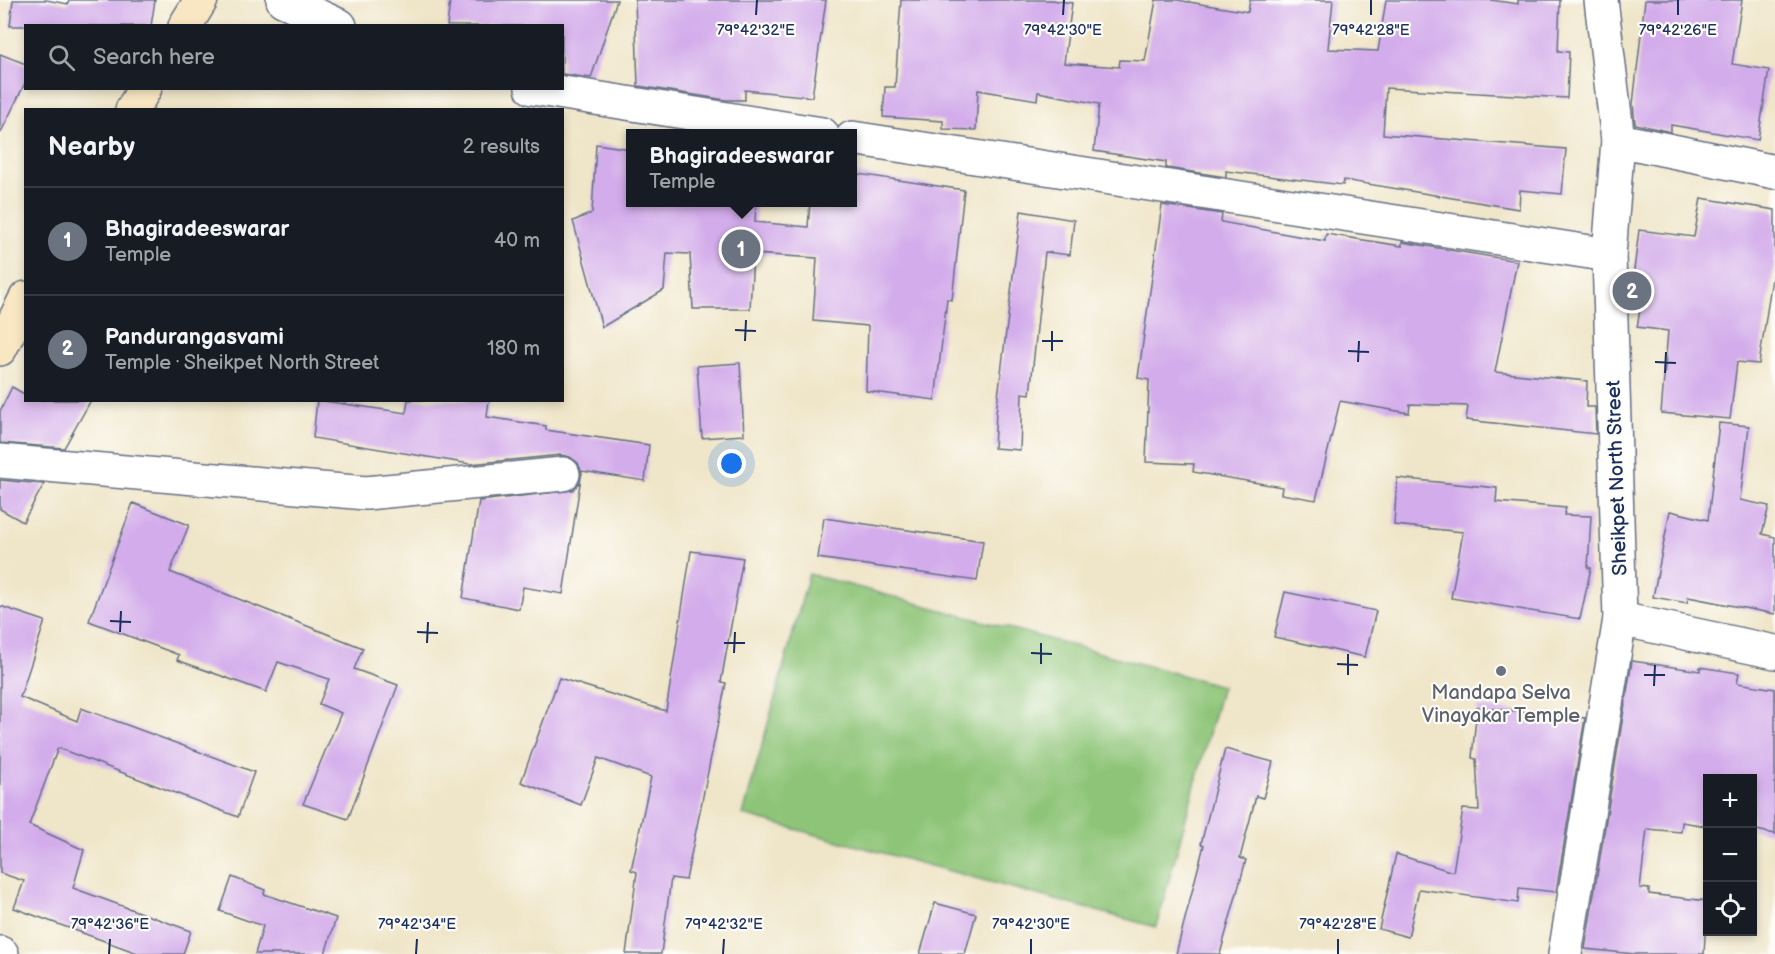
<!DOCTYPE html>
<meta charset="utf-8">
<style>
:root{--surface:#171b24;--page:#20242c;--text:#f1f3f6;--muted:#9ea1a6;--line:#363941;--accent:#7c3aed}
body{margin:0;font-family:"Balsamiq Sans",sans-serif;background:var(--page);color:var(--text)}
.controls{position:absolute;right:18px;bottom:18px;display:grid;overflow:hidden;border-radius:0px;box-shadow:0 3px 9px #0003}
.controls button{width:54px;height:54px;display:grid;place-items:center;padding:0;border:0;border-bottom:2px solid var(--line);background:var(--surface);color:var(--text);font:30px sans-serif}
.you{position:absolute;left:732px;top:464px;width:21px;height:21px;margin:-15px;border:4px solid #fff;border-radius:50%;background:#1a73e8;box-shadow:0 0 0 9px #1a73e833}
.badge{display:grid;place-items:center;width:39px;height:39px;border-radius:50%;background:var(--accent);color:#fff;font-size:20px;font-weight:700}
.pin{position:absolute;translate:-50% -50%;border:3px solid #fff;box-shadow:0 2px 6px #0006}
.popup{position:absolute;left:626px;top:129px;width:231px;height:78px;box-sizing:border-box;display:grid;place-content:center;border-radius:0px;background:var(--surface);filter:drop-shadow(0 2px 4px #0005);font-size:20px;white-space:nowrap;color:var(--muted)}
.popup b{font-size:22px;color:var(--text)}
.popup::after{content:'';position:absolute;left:50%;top:100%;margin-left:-12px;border:12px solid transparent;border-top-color:var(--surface)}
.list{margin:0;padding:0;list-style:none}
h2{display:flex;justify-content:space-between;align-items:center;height:78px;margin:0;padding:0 24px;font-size:26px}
h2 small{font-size:20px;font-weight:400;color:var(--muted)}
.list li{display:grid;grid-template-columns:39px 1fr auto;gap:18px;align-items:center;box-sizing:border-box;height:108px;padding:0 24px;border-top:2px solid var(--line)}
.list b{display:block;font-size:22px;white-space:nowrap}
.list p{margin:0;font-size:20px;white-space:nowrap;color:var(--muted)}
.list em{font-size:20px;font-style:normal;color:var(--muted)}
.icon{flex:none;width:33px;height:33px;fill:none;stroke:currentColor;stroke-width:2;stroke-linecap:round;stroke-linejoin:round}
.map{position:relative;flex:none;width:1775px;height:954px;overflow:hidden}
.search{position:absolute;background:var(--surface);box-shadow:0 3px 9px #0003;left:24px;top:24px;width:540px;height:66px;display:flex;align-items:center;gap:15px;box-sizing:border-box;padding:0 21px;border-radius:0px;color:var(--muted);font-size:22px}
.panel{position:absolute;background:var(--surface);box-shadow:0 3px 9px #0003;left:24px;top:108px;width:540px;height:294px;border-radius:0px}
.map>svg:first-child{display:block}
</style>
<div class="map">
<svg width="1775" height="954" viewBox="0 0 1775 954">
<rect width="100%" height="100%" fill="#fdfcf7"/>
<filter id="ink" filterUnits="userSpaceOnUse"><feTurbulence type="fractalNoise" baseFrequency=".0167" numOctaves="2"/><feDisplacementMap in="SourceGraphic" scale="12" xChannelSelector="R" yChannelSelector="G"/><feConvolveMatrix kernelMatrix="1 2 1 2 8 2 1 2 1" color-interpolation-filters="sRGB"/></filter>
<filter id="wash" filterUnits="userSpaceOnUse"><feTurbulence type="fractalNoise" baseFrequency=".008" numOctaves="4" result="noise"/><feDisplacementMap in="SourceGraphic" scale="24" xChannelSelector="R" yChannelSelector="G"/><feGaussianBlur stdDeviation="1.35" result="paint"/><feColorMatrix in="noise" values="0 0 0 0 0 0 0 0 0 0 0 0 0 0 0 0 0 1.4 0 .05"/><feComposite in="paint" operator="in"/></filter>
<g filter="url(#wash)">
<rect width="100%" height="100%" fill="#efe5c8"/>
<!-- green -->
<path fill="#8dc477" stroke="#547a6a" stroke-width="1.5" d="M809,574L1222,686L1156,927L743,815Z"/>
<g id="blocks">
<!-- building -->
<g fill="#d3aceb">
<path d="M13,0H46L68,4L69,0H155L151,26H10Z"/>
<path d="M450,0H617L591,78L562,74V26H447Z"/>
<path d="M635,0H826L812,97L745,90V100H726L638,86Z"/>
<path d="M901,0H1052L1072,3L1064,63L1119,67L1120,60L1145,61L1156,0H1177L1248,12L1250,0H1333L1328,49L1378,51L1386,0H1491L1518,4V0H1560L1558,51L1569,52L1567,98L1386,88L1383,134L1566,149L1562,194L1520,190L1519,209L1344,180L1343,185L1226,171V177L1166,168V162L1094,151L1099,104L1038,92L1037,100L978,90L976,130L943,129V121L883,117L885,87H895Z"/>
<path d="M1645,0H1742L1732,64L1769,70L1758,140L1671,125V132L1635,124L1633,104Z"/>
<path d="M0,54L26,64V81L0,134Z"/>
<path d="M596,144L630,149V202H756L755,222L808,227L810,202H852V173L964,190L952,300L947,299L935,400L866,391L868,326L813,321L817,258L753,254L750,309H693L690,254L667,253L664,290L602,327L573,221L592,213Z"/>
<path d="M1701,198L1775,210V258L1759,364L1737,362L1730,419L1661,413L1668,331L1637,327L1645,280L1633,278L1639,230L1694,237Z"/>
<path d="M1162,205L1222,214L1221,222L1325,241L1326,234L1402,246V242L1517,261L1495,372L1587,381L1586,407H1595L1596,434L1466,420L1468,406L1410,404L1409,413L1340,401L1316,500L1281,494L1282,487L1193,472L1194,464L1146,462L1149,380L1138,378Z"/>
<path d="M1021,211L1074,220L1070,255L1045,252L1030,394L1022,393L1020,450L994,448L996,413Z"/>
<path d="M740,363L744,435L702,438L697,366Z"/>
<path d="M12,387L26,395V400H91L64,448L0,443V411Z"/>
<path d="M317,400L406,413L408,400H489L487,417L546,426V430L649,445L645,481L582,471L563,594L523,587L519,609L463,598L479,501L573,490L580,482L582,473L578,463L570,457L561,455L470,464L313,438Z"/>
<path d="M1719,423L1749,426L1740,500L1769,506L1762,534L1775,537V614L1688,597L1687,603L1653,597L1670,511L1708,520Z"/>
<path d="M1397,478L1497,488L1496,502L1566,508L1564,515L1591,516L1588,568H1591L1580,619L1451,598L1463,532L1394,525Z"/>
<path d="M0,480L44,484L23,522L0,509Z"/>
<path d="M133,503L189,525L170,572L363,648L354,669L398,685L348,819L303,804L341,713L319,704L329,679L278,662L266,692L177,660L179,655L89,621Z"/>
<path d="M824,518L983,541L977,581L818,558Z"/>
<path d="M691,551L743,558L721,682L726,683L686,880L671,878L661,954H626L637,872L631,870L651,777L598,758L581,805L521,782L559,678L666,711Z"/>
<path d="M1285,592L1376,611L1365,657L1274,637Z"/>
<path d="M0,606L45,621L20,697L77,721L81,708L254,772L238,817L58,748L29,825L84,850L73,888L191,931L183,954H140L14,908L24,881L0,873Z"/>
<path d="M1632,661L1700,671V667L1739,673L1737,683L1775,689V834L1752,829V778H1707V826L1682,822L1681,832L1647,829L1640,888L1649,889V894L1707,901L1704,954H1635L1585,949Z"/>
<path d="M1477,707L1585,718L1556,892L1519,888L1518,903L1419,889L1408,937L1379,929L1396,854L1453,872L1463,809L1479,810L1476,759L1472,758Z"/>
<path d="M1225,749L1273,762L1263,798L1256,796L1240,858L1246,860L1220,954H1176L1204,845L1201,844Z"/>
<path d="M232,877L265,890L264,894L336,918L325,954H255L263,926L220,911Z"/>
<path d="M935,903L976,914L965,954H920Z"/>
</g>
</g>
</g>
<g filter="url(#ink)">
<use href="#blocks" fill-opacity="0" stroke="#656f83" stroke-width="1.5"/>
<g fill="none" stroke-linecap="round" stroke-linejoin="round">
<defs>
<g id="minor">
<path d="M283,0L340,26"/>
<path d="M532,88L822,134"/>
<path d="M852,138L1609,255"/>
<path d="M1618,140L1775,172"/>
<path d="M0,461L366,493L563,474"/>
<path d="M1620,619L1775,652"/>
<path d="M0,953L2,954"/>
<path d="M1565,954L1620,619L1609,255L1618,140L1601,0"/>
</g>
<g id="secondary">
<path d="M185,26L201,0"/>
<path d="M132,110L145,88"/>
<path d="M0,349L26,298"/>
</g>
</defs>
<!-- minor casing -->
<use href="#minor" stroke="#656f83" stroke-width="36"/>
<!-- secondary casing -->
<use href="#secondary" stroke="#656f83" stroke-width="36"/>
<!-- minor -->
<use href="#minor" stroke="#fff" stroke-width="33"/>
<!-- secondary -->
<use href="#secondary" stroke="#f9e7c3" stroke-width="33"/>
</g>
</g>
<!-- ticks -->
<path fill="none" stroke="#1b2f5e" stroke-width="2" d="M756,15L757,0M1063,15L1064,0M1371,15V0M1678,15V0M735,330L756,331M745,341L746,320M1042,341H1063M1052,351V331M1348,351L1369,352M1358,362L1359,341M1655,362L1676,363M1665,373L1666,352M110,621L131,622M120,632L121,611M417,632L438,633M427,643L428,622M724,643H745M734,653L735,632M1031,653L1052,654M1041,664V643M1337,664L1358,665M1348,675V654M1644,675H1665M1654,686L1655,665M109,954L110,939M416,954L417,939M723,954L724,939M1031,954V939M1338,954V939"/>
<!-- markers -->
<circle fill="#6b7280" stroke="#fdfcf7" stroke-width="2" cx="1501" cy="671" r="6"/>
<g text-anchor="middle" stroke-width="4.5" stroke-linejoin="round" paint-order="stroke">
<!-- street labels -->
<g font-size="20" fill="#1b2f5e" stroke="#fdfcf7">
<text transform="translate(1616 478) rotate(-92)" y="7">Sheikpet North Street</text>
</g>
<!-- worship labels -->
<g font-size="20" fill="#5b616d" stroke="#fdfcf7">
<text x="1501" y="699">Mandapa Selva<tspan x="1501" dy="23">Vinayakar Temple</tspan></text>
</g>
</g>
<g font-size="15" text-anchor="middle" fill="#1b2f5e" stroke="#fdfcf7" stroke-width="4.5" stroke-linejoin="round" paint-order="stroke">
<text x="756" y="35">79°42'32"E</text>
<text x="1063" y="35">79°42'30"E</text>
<text x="1371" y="35">79°42'28"E</text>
<text x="1678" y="35">79°42'26"E</text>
<text x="110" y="929">79°42'36"E</text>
<text x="417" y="929">79°42'34"E</text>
<text x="724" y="929">79°42'32"E</text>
<text x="1031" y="929">79°42'30"E</text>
<text x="1338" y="929">79°42'28"E</text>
</g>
</svg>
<div class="controls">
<button>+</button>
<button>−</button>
<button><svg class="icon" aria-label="locate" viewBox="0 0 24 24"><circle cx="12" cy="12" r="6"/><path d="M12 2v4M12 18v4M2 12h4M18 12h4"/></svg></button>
</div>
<div class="you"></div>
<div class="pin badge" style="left:741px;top:249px;background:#6b7280">1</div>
<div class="popup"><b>Bhagiradeeswarar</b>Temple</div>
<div class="pin badge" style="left:1632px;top:291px;background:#6b7280">2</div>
<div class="search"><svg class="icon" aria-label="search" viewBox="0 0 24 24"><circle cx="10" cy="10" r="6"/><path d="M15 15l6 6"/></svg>Search here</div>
<section class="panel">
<h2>Nearby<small>2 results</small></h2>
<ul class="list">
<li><span class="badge" style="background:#6b7280">1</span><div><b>Bhagiradeeswarar</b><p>Temple</p></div><em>40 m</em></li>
<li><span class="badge" style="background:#6b7280">2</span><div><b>Pandurangasvami</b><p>Temple · Sheikpet North Street</p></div><em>180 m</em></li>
</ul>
</section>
</div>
